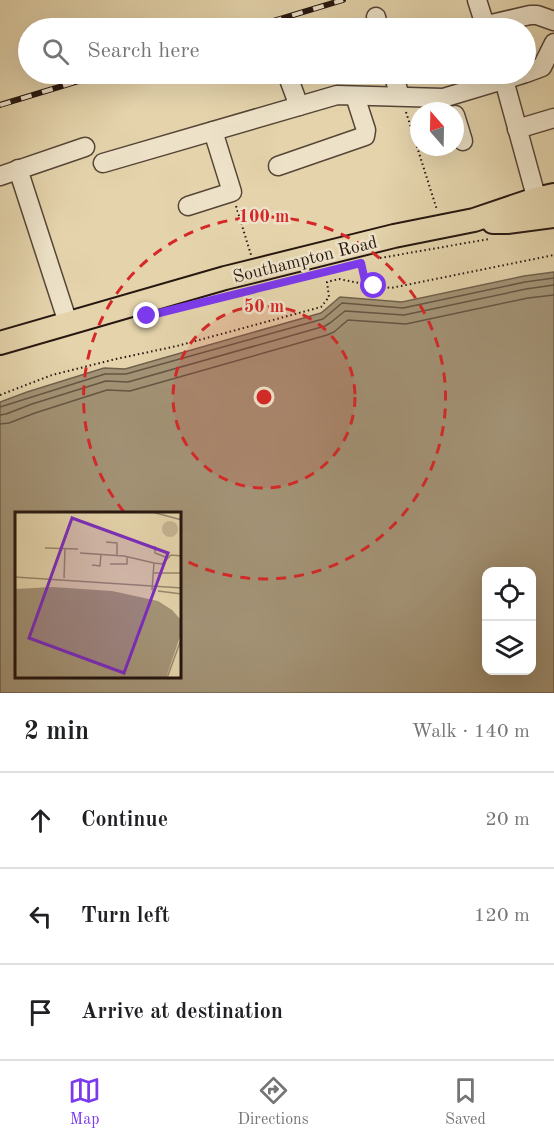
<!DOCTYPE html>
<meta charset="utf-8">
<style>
:root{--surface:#fff;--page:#f6f6f6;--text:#202124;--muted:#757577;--line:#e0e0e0;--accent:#7c3aed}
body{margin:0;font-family:"Old Standard TT",serif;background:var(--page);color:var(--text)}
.controls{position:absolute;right:18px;bottom:18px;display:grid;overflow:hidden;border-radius:12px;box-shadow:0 6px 24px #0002}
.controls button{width:54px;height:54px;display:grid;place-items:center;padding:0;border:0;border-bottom:2px solid var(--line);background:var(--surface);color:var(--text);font:30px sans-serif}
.compass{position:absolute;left:410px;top:102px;width:54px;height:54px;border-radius:50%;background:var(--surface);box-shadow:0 6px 24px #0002;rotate:340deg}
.stop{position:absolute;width:18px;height:18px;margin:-14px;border:4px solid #7c3aed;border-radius:50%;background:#fff}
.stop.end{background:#7c3aed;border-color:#fff;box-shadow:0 2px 6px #0008}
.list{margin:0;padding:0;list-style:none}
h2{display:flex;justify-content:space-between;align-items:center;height:78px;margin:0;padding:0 24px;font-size:26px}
h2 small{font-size:20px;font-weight:400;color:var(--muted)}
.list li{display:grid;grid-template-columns:39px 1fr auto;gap:18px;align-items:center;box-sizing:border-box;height:96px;padding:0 24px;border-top:2px solid var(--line)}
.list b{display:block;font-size:22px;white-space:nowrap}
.list em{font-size:20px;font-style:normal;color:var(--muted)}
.icon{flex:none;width:33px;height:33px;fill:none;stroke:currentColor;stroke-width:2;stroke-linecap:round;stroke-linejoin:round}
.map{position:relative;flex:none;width:554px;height:693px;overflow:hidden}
.search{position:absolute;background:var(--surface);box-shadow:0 6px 24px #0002;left:18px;right:18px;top:18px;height:66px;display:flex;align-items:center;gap:15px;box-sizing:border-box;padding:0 21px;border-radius:33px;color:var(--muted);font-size:22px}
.sheet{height:366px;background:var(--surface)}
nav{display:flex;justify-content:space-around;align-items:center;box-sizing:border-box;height:84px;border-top:2px solid var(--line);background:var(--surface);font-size:16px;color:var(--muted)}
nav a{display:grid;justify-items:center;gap:3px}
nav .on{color:var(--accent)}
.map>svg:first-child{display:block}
</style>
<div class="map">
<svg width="554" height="693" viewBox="0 0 554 693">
<rect width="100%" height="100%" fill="#e4d3ab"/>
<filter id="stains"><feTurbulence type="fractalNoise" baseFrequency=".00333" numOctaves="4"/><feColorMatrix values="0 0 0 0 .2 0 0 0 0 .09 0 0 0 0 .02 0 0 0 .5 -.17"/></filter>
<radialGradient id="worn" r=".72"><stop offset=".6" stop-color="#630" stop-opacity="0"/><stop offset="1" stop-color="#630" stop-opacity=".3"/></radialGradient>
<!-- water -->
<path fill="#a39376" stroke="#71614d" stroke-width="1.5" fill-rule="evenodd" d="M554,272V693H0V402L27,392L104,368L125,369L321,313L340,297L402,302L524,276ZM16,513H180V676H16ZM486,572H532V670H486Z"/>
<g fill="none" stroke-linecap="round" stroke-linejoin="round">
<!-- shore -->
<g stroke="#645543" stroke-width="1.5">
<path d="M0,407L105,374H126L323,319L342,303L403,308L525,282L554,278"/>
<path d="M0,415L6,414L32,404L106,381L128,382L325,326L330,323L345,311L404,315L526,289L554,285"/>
<path d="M0,424L9,423L35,413L107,390L130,391L327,335L334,332L348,320L406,324L528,298L554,295"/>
</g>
<defs>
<g id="minor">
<path d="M477,0L484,22L487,25L530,15H537L554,21"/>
<path d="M376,17L379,28"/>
<path d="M526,73L542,67L554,43"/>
<path d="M287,74L299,106"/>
<path d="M393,74L400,96"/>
<path d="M504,80L540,211"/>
<path d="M455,115L463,141"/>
<path d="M517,129L554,118"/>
<path d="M103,163L337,95L443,98L523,74"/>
<path d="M278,166L365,136L366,130L355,96"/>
<path d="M18,169L68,323"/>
<path d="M0,176L85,147"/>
<path d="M188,206L232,192L213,131"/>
</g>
<g id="major">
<path d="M493,222H507L554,216"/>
<path d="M0,343L225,278L394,236L474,220L536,199L554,195"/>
</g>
</defs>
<!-- minor casing -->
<use href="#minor" stroke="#564637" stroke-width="21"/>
<!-- major casing -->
<use href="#major" stroke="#261710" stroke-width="26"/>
<!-- path -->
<g stroke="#261710" stroke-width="2" stroke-dasharray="1.5 3" stroke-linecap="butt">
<path d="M406,112L437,210"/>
<path d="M236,206L251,255"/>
<path d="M380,258L489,239"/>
<path d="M361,263L366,283"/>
<path d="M0,395L52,375L116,359L177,346L321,307L329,297L327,282L339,279L374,286L391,288L554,255"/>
</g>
<!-- minor -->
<use href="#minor" stroke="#ede2c8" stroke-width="18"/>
<!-- major -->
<use href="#major" stroke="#e4d3ab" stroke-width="22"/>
<defs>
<g id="rail">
<path d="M232,28L258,21"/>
<path d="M250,28L343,0"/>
<path d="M0,105L102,74"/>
</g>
</defs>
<!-- rail casing -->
<use href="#rail" stroke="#261710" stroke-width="6"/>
<!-- rail -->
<use href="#rail" stroke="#ede2c8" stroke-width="4" stroke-dasharray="11" stroke-linecap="butt"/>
</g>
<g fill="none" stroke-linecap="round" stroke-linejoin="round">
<!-- route -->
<path stroke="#7c3aed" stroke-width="8" d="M147,316L361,263L366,285L374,286"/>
</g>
<!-- distance rings -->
<circle cx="264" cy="397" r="91" fill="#d62828" fill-opacity=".12"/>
<g fill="none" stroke="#d62828" stroke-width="3" stroke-dasharray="10 8">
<circle cx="264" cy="397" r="91"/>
<path d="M124 512A181 181 0 1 1 180 558"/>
</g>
<g text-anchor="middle" stroke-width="5" stroke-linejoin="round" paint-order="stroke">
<!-- street labels -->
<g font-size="18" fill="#261710" stroke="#ede2c8">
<text transform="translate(305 259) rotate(-14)" y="6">Southampton Road</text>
</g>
</g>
<!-- overview -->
<g transform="translate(15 512)">
<rect width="166" height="166" fill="#e4d3ab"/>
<path d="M147 17a8 8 0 1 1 16 0a8 8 0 1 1-16 0Z" fill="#c4b391"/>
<path d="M37,75L97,79L143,89L157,98L166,108V122L151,166H0V77Z" fill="#a39376"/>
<path fill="none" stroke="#98886d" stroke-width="1.5" d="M137,0L167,8M91,30L102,31V43M140,34V41L153,46M30,36L63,37M65,41L109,44L139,51L147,52L156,43L167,44M95,52H112V45M77,53L85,54L86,42M138,61H167M0,65L167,76M49,66L50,36M137,78L139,51M143,79L167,82M152,166L167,125"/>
<path fill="#7b2cbf" fill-opacity="0.15" stroke="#7b2cbf" stroke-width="3" d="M57,6L153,41L109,161L14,126Z"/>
<rect width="166" height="166" fill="none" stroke="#261710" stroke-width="3"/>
</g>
<circle cx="264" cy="397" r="9" fill="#d62828" stroke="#ede2c8" stroke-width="3"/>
<g font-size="18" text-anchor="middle" font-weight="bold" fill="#d62828" stroke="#ede2c8" stroke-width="5" stroke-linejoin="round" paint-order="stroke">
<text x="264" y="222">100 m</text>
<text x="264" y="312">50 m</text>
</g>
<rect width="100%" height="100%" filter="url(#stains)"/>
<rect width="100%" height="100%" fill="url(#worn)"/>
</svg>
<div class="controls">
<button><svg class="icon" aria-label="locate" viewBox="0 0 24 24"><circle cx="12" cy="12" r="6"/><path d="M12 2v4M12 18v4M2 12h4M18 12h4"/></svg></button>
<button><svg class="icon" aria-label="layers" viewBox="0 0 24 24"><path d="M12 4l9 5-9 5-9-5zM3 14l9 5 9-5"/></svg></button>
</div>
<svg class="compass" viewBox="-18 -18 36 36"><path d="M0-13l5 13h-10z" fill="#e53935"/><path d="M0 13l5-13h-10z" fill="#757577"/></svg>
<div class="stop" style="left:374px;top:286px"></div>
<div class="stop end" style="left:147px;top:316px"></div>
<div class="search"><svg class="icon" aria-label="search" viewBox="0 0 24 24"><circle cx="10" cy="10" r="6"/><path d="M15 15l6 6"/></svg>Search here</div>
</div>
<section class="sheet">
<h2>2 min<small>Walk · 140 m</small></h2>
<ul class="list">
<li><svg class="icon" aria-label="ahead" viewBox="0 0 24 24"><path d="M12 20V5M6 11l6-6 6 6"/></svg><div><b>Continue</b></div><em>20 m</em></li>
<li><svg class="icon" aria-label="left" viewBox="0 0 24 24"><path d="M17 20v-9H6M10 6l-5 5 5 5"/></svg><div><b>Turn left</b></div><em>120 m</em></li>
<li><svg class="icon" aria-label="arrive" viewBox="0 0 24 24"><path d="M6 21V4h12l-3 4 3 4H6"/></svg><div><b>Arrive at destination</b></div></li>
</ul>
</section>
<nav>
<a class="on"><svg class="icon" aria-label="map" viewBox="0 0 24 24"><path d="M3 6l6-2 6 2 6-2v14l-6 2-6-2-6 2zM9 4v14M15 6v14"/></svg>Map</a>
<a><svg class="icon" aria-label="directions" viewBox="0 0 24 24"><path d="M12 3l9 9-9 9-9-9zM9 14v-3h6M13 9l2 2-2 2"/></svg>Directions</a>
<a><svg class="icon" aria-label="saved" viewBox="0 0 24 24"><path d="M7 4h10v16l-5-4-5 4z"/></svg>Saved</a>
</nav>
